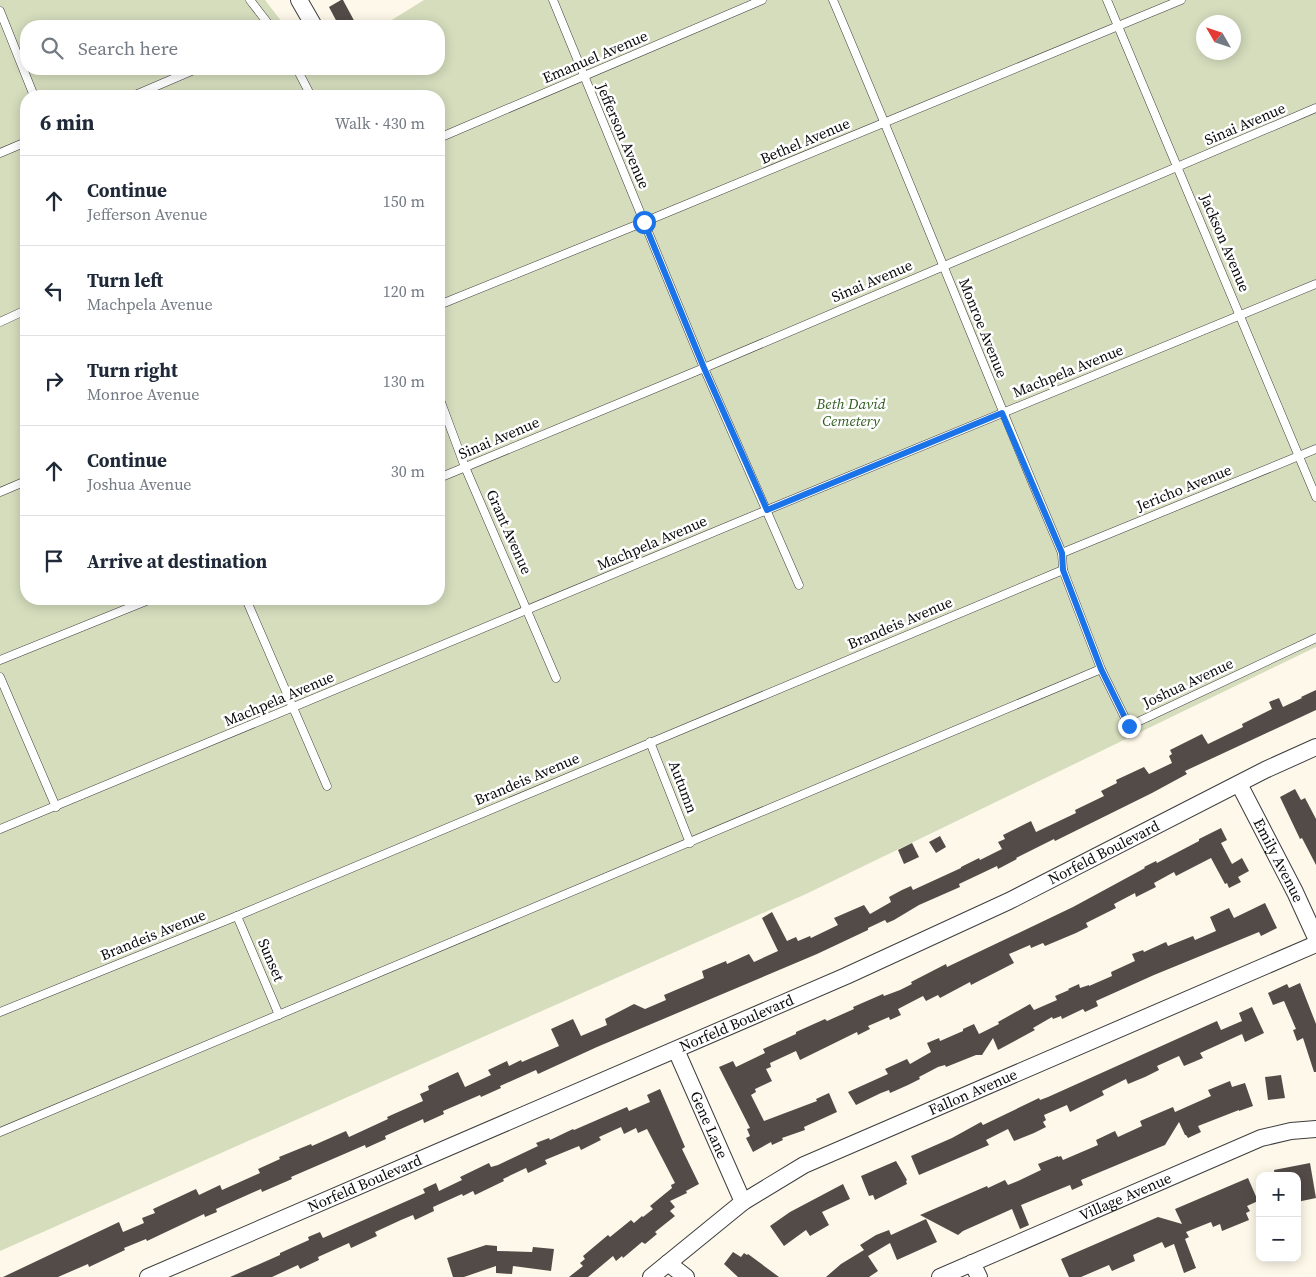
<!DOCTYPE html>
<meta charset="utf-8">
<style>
:root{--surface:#fff;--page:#f6f6f7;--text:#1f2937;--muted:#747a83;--line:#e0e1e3}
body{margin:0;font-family:"Source Serif 4",serif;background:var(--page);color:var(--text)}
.controls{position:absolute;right:15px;bottom:15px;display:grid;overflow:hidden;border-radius:10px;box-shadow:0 2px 12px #0003}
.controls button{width:45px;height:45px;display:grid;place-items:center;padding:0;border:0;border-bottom:1px solid var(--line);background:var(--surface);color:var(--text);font:25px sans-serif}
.compass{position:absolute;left:1196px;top:15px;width:45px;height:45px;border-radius:50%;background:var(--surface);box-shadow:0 2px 12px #0003;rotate:309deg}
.stop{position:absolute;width:15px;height:15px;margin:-11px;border:4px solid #1a73e8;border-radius:50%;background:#fff}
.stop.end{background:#1a73e8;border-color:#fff;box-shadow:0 1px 5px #0008}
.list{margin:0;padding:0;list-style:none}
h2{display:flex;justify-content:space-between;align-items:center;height:65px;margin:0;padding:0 20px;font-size:21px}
h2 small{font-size:16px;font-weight:400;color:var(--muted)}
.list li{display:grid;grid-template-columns:32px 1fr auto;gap:15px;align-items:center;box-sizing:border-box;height:90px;padding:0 20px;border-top:1px solid var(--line)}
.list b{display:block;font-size:19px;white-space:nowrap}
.list p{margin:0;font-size:16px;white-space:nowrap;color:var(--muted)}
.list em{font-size:16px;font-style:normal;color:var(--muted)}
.icon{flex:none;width:28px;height:28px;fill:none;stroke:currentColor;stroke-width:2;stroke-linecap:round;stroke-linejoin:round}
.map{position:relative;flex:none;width:1316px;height:1277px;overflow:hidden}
.search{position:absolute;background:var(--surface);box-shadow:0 2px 12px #0003;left:20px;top:20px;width:425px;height:55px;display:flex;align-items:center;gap:12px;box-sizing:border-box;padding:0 18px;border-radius:20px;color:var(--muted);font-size:19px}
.panel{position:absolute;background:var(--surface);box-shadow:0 2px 12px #0003;left:20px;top:90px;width:425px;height:515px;border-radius:20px}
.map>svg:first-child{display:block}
</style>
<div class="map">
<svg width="1316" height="1277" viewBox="0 0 1316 1277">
<rect width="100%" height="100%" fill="#fef8ea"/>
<!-- cemetery -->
<path fill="#d5ddbd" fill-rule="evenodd" d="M0,0H265L285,26H26V69H439V26H382L424,0H1316V647L806,894L0,1251ZM1204,22H1234V52H1204ZM26,96H439V599H26Z"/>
<!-- building -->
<g fill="#534b48">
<path d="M341,0H343L357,26H339L329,7Z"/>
<path d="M1316,690V710L1185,771L1187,774L1152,793L1055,841L1054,839L1016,858L1017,859L998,869L997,866L959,884L960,887L919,905L894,920L887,923L885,920L868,928V930L817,954L597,1047L538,1074L536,1070L500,1086L501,1088L481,1097L480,1095L443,1111L444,1114L424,1123L423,1119L385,1136L386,1139L366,1148L365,1145L291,1177L292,1179L262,1192L261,1189L254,1192L216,1209L217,1212L205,1217L204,1214L147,1241L146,1239L124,1248L125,1250L89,1267L88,1264L58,1277H3L119,1222L123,1232L144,1223L142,1218L155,1213L153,1209L196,1189L199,1195L220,1185L222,1190L260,1173L258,1169L280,1159L279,1157L311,1144L312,1146L346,1131L349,1137L388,1119L387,1117L423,1101L420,1094L429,1090L428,1086L458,1072L465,1087L491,1075L488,1070L507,1061L509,1066L521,1060L522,1062L559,1046L551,1029L573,1019L581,1036L607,1025L605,1019L634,1004L645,1009L666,1000L664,995L704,978L702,971L726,961L727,964L749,954L754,962L778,951L762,918L772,912L787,941L796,937L798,941L810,936L811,938L838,925L834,918L864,905L870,914L891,902L889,897L902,890L911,886L913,890L961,868V867L979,858L980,860L1002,849L998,842L1005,839L1003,835L1031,821L1036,832L1076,813L1075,810L1104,796L1101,791L1117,783L1116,780L1144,767L1149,774L1172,763L1169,756L1172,754L1170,750L1202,734L1208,744L1243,727L1242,724L1272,709L1269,702L1279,698L1283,707L1302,698L1301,697Z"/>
<path d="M1295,789L1301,800L1305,798L1316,819V865L1302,838L1300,839L1280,797Z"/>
<path d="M1221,828L1227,840L1221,843L1232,864L1242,858L1249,871L1238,877L1241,882L1229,888L1227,883L1225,884L1211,858L1176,876L1174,872L1154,883L1156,887L1136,897L1135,893L1114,904L1116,908L1086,923L1088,927L1076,933L1045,946L1043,943L1031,948L1030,945L1009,954L1014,963L971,985L970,982L940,998L938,995L926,1001L923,996L898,1009L901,1015L890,1020L889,1017L868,1026L870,1029L858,1035L857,1032L800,1060L796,1051L770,1063L771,1067L766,1069L772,1081L755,1089L756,1092L751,1095L764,1121L817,1101L816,1099L829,1093L837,1112L804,1127L805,1130L782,1138L783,1140L772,1145L771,1142L753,1152L746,1138L750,1136L747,1129L750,1128L719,1067L733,1061L736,1067L765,1053L763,1049L796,1034V1032L825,1019L827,1021L854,1009L853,1007L883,994L884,996L900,990L912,984L911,982L946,964L947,967L1073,907L1145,868L1144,867L1156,861L1157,863L1199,841V839Z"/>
<path d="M940,836L946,847L936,853L929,842Z"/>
<path d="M912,843L919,857L904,864L898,850Z"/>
<path d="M1265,903L1277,928L1261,936L1259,932L1154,975L1096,1001L1098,1006L1085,1012L1083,1009L1062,1019L1061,1016L1053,1019L1052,1017L1033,1028L1035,1030L998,1050L993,1038L982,1055H976L946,1067L945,1065L938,1067L919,1077L920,1079L908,1085L890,1093L889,1090L881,1093L856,1105L848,1092L888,1074L885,1069L907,1059L910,1064L931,1052L927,1043L939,1038L940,1041L963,1031V1029L974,1024L979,1034L999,1024L998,1022L1030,1004L1034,1010L1057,1000L1055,996L1069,990L1068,989L1079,984L1080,988L1089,985V986L1112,976L1111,972L1135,961L1132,954L1143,950L1144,952L1166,942L1168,946L1193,936L1195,940L1216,931L1210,917L1229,908L1234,918Z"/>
<path d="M1300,983L1316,1024V1072H1314L1303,1038L1297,1041L1293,1030L1296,1029L1284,1001L1273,1005L1268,993L1287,984L1289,988Z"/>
<path d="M1252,1007L1264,1033L1245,1042L1242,1034L1200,1053L1203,1058L1184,1066L1179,1056L1157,1066L1159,1070L1145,1077L1128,1084L1126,1079L1102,1091L1104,1095L1070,1112L1067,1105L1044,1115L1046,1120L1043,1122L1046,1127L1034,1133L1014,1141L1008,1129L986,1140L989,1145L919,1175L911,1156L952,1138L981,1122L983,1125L1039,1098L1040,1100L1048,1097L1217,1021L1221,1030L1242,1021L1239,1013Z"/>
<path d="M1281,1075L1285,1098L1268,1100L1265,1077Z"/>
<path d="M1230,1081L1232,1087L1245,1083L1253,1106L1239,1111V1110L1198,1126L1201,1132L1188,1138L1186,1135H1185L1179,1122L1165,1145L1081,1180L1083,1185L1072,1190L1070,1185L1021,1205L1029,1225L1020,1229L1012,1209L963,1231L958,1235L920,1215L987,1186L988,1188L1005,1180L1008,1185L1018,1181L1041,1170L1038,1164L1058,1156V1157L1061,1156L1063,1160L1098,1145L1096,1140L1115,1131L1118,1137L1142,1126L1140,1121L1173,1107L1175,1112L1211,1096L1208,1090Z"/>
<path d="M660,1089L685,1147L682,1149L699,1184L686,1191L687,1193L670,1201L675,1207L670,1211L675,1216L655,1232L657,1234L645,1244L642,1242L623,1258L622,1256L616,1261L613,1256L588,1277H569L583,1266L580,1263L585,1259L583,1256L608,1235L610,1237L631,1220L634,1223L642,1216L643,1217L653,1209L650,1206L672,1188L671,1185L675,1183L647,1129L638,1133L636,1128L624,1134L621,1127L599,1137L601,1140L581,1150L579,1146L545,1160L547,1164L528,1173L526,1168L503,1179L504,1181L475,1195L473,1191L463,1196L462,1194L433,1207L434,1211L415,1220L413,1215L401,1220L375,1232L377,1236L351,1248L349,1243L318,1257L319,1260L300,1269L298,1265L272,1277H230L280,1255V1253L309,1240L308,1237L320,1232L323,1238L425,1193L423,1189L436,1183L439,1191L462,1180L460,1177L489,1163L491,1167L498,1165L538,1146L536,1143L549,1138L550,1140L573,1129L574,1130L627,1107L629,1111L650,1102L647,1095Z"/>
<path d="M896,1161L907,1180L906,1181L907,1184L875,1200L873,1195L869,1196L861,1176Z"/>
<path d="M1310,1163L1316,1198L1297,1202V1176H1275L1274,1170Z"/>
<path d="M1248,1178L1258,1201L1247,1206L1250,1211L1246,1213L1249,1220L1222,1231L1220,1224L1213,1227L1211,1222L1186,1232L1189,1237L1185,1239L1196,1268L1184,1273L1174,1244L1165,1248L1162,1242L1133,1255L1135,1261L1112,1271L1109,1265L1081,1277H1069L1061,1259L1158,1217L1182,1224L1175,1209Z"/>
<path d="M843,1184L850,1199L822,1212L829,1225L810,1236L806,1230L784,1246L770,1226L790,1212Z"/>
<path d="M926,1219L937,1242L897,1260L890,1243L868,1256L878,1271L869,1277H826L841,1264L864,1250L860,1245L876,1235L889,1230L891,1235Z"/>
<path d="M486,1245L497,1246V1251L532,1252L533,1247L554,1249L551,1271L513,1266L512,1274L496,1273V1266L464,1277H453L447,1258Z"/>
<path d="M733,1252L741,1257L744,1253L747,1255L748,1254L779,1277H738L724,1264Z"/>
</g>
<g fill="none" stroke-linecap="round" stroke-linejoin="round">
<defs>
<g id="lane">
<path d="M250,0L270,26"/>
<path d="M553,0L704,368L799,585"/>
<path d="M833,0C911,183 984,369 1062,553L1063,570L1101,669L1129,726L1316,638"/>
<path d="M1107,0L1316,497"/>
<path d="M0,11L34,96"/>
<path d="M297,69L311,96"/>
<path d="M133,96L196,69"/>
<path d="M439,138L762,0"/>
<path d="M0,153L26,142"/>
<path d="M439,305L644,222L1181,0"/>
<path d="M0,322L26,310"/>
<path d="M439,397L465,467L556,678"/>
<path d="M439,478L704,368L1316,108"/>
<path d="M0,492L26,481"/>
<path d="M1062,553L1316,449"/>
<path d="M246,599L327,786"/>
<path d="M0,660L151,599"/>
<path d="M0,677L56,807"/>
<path d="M650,742L690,843"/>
<path d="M0,829L767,510L1316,284"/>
<path d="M237,916L279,1015"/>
<path d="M0,1012L237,916L1063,570"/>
<path d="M0,1132L1101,669"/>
</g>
<g id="street">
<path d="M299,0L314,26"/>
<path id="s1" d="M1239,784L1295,892L1316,938"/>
<path id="s2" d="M676,1050L743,1202"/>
<path d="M668,1263L686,1277"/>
<path d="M972,1263L979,1277"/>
<path id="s3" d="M148,1277L846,976L1009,901L1265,770L1316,747"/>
<path id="s4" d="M651,1277L743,1202L804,1165L1316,944"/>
<path id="s5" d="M940,1277L1261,1138L1291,1131L1316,1129"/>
</g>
</defs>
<!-- lane casing -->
<use href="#lane" stroke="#3e3e3e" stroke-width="9"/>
<!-- street casing -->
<use href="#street" stroke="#3e3e3e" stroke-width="18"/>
<!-- lane -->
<use href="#lane" stroke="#fff" stroke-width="8"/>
<!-- street -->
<use href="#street" stroke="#fff" stroke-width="16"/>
</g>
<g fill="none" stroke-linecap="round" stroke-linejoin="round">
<!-- route -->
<path stroke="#1a73e8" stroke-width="6" d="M644,222L704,368L767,510L1002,413L1062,553L1063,570L1101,669L1129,726"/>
</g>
<g text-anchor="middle" stroke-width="5" stroke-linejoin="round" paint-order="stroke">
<!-- street labels -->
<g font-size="15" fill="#0b0b0b" stroke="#fff">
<text transform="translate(595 57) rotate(-23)" y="5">Emanuel Avenue</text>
<text transform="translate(1245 124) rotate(-23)" y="5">Sinai Avenue</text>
<text transform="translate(623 136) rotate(67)" y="5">Jefferson Avenue</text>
<text transform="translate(805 141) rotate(-23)" y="5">Bethel Avenue</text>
<text transform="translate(1225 243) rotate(67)" y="5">Jackson Avenue</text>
<text transform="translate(872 281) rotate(-23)" y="5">Sinai Avenue</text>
<text transform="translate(983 328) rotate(68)" y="5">Monroe Avenue</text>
<text transform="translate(1068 371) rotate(-22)" y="5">Machpela Avenue</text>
<text transform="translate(499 438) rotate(-23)" y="5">Sinai Avenue</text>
<text transform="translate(1184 488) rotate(-22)" y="5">Jericho Avenue</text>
<text transform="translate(509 532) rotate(66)" y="5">Grant Avenue</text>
<text transform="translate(652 543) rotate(-23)" y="5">Machpela Avenue</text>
<text transform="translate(900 623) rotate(-23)" y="5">Brandeis Avenue</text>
<text transform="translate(1188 683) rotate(-25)" y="5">Joshua Avenue</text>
<text transform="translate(279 699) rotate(-23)" y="5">Machpela Avenue</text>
<text transform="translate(527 779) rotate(-23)" y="5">Brandeis Avenue</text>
<text transform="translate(683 787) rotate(69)" y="5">Autumn</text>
<text dy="5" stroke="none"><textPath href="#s3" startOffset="1046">Norfeld Boulevard</textPath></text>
<text dy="5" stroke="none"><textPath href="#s1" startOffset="86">Emily Avenue</textPath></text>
<text transform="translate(153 935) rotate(-22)" y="5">Brandeis Avenue</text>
<text transform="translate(271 960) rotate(67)" y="5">Sunset</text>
<text dy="5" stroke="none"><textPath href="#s3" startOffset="641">Norfeld Boulevard</textPath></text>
<text dy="5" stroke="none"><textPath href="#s4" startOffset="374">Fallon Avenue</textPath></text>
<text dy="5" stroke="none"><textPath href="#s2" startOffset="82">Gene Lane</textPath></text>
<text dy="5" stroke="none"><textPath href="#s3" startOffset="236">Norfeld Boulevard</textPath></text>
<text dy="5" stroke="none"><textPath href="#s5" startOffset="202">Village Avenue</textPath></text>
</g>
<!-- park labels -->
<g font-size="15" font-style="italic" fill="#315e20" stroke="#fff">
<text x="851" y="409">Beth David<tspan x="851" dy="17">Cemetery</tspan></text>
</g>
</g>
</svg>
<div class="controls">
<button>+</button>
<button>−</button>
</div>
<svg class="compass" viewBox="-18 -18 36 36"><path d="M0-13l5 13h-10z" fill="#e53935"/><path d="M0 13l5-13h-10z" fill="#747a83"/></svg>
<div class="stop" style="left:644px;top:222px"></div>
<div class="stop end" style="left:1129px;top:726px"></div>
<div class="search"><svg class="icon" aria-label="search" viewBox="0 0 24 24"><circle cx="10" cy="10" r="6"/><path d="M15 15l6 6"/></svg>Search here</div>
<section class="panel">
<h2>6 min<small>Walk · 430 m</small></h2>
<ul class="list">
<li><svg class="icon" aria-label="ahead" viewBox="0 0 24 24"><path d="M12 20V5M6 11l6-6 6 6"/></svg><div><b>Continue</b><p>Jefferson Avenue</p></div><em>150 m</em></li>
<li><svg class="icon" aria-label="left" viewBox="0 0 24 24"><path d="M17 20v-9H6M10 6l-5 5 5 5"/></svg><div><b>Turn left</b><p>Machpela Avenue</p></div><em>120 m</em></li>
<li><svg class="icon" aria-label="right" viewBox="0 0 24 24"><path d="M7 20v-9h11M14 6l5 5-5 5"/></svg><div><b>Turn right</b><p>Monroe Avenue</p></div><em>130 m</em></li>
<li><svg class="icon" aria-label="ahead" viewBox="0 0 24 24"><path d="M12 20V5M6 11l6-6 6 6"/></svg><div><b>Continue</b><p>Joshua Avenue</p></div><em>30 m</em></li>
<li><svg class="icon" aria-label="arrive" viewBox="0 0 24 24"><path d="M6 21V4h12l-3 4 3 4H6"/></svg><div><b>Arrive at destination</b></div></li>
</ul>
</section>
</div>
